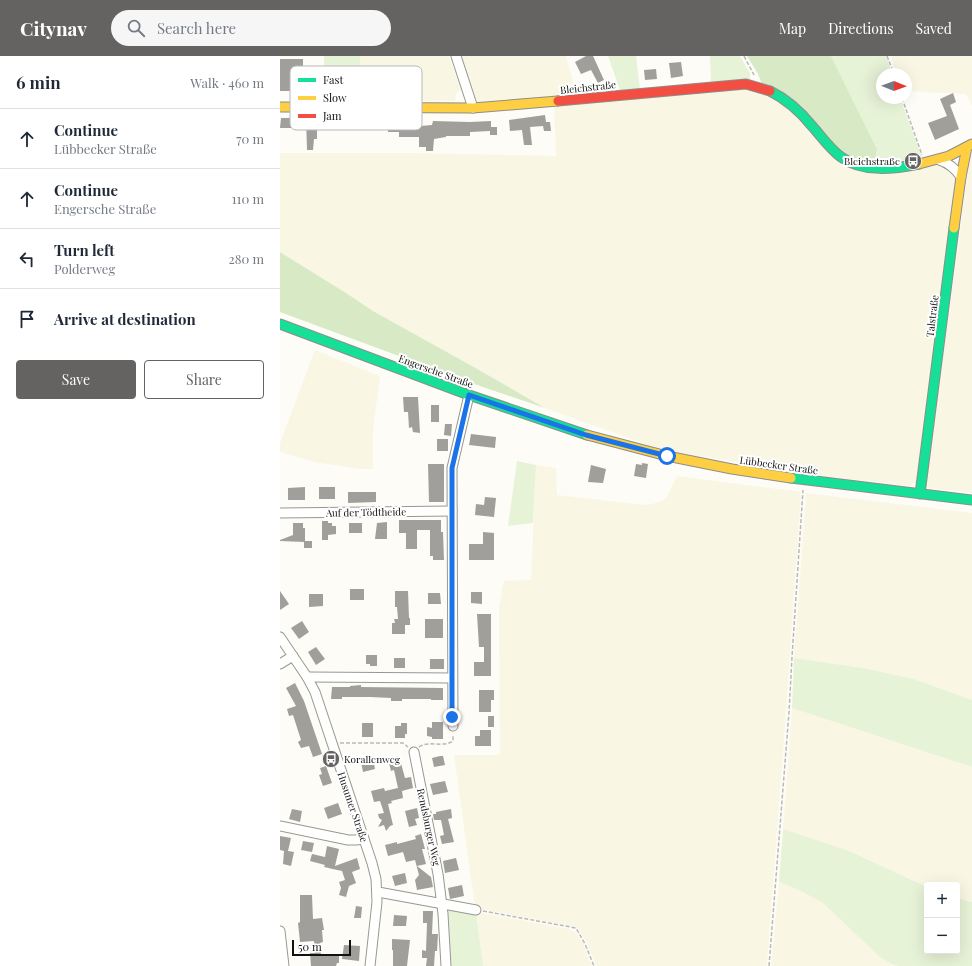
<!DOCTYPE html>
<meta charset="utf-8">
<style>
:root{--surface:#fff;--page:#f6f6f7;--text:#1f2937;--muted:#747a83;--line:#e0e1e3;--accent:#646362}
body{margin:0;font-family:"Playfair Display",serif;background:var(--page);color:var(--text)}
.controls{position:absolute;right:12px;bottom:12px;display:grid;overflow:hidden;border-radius:4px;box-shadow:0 4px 16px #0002}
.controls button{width:36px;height:36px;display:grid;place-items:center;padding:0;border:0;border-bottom:1px solid var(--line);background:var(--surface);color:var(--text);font:20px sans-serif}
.compass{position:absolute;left:596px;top:12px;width:36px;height:36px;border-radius:50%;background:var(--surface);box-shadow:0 4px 16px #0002;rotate:91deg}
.scale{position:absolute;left:12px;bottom:10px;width:59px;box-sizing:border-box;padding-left:4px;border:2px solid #111;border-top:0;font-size:11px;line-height:14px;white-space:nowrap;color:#111;-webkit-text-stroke:3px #fff;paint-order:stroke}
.stop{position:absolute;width:12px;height:12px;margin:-9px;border:3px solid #1a73e8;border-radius:50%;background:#fff}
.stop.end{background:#1a73e8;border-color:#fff;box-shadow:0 1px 4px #0008}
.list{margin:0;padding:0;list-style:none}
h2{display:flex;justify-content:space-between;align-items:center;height:52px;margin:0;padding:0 16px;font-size:17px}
h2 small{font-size:13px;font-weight:400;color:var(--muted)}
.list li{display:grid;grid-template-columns:26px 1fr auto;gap:12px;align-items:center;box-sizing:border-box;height:60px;padding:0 16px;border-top:1px solid var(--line)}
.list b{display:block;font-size:15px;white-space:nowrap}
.list p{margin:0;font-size:13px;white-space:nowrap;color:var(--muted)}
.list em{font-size:13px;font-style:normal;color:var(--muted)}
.actions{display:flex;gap:8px;padding:12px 16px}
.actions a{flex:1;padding:9px 0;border:1px solid var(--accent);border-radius:4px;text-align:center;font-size:14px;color:var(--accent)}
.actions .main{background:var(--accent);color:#fff}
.icon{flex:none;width:22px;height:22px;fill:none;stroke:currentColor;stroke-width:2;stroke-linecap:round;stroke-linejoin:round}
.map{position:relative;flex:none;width:692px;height:910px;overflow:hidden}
header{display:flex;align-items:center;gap:24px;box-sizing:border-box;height:56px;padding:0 20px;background:var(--accent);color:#fff}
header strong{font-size:19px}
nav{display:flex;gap:22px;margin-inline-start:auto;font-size:14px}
.search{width:280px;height:36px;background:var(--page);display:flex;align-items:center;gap:10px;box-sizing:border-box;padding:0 14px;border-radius:22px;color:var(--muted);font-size:15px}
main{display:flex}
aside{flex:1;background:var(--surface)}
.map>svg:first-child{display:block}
</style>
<header>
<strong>Citynav</strong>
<div class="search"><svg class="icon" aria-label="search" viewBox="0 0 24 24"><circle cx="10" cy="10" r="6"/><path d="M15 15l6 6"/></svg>Search here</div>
<nav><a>Map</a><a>Directions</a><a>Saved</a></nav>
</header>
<main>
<aside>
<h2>6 min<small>Walk · 460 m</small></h2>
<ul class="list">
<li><svg class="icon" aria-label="ahead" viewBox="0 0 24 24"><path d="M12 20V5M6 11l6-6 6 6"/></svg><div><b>Continue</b><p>Lübbecker Straße</p></div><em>70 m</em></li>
<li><svg class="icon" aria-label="ahead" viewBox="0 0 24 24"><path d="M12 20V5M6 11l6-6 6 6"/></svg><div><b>Continue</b><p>Engersche Straße</p></div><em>110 m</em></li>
<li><svg class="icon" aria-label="left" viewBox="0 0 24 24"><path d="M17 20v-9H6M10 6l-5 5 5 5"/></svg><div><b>Turn left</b><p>Polderweg</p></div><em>280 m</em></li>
<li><svg class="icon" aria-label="arrive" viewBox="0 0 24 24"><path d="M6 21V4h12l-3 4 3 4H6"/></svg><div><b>Arrive at destination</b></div></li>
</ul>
<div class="actions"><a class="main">Save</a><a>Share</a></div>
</aside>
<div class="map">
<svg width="692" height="910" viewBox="0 0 692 910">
<rect width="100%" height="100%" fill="#fdfcf7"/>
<!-- farmland -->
<g fill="#f9f7e4">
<path d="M80,0H169L181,34L176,37L175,45L80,44Z"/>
<path d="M178,0H286L297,39L200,47L192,42Z"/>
<path d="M611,0H692V50L686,38L626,35V18H617Z"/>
<path d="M469,32L493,41L608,115L659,110L667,111L673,115L676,122L636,426L630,430L537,419L382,394L265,352L192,310L93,255L66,237L0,196V97H135L276,100L274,49Z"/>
<path d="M692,98V437L648,432L646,429L690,100Z"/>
<path d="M35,294L100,320L93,373V413H80L34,406L0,396V387Z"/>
<path d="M256,409L276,412L277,439L366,449L376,447L384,444L388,439L397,420L521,436L506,656L487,910H316L307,887L297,871L195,852L174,699H220L219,551L224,525L251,524Z"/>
<path d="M526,437L692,457V644L634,623L583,612L514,602Z"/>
<path d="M512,652L692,711V846L677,842V829H647V831L567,794L503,773Z"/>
<path d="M499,826L521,835L543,847L600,901L618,910H491Z"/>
<path d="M196,856L289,873L296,877L303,887L312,910H203Z"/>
</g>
<!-- green -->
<g fill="#e7f3d7">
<path d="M44,0H80V47L45,46Z"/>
<path d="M328,0H356L360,33L340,34Z"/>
<path d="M430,0H460L470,17V24L431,26Z"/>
<path d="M551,0H606L612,18H602V42H620L643,104L594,109L597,93Z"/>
<path d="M237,405L256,409L253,467L228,470Z"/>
<path d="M514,602L583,612L634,623L692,644V711L512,652Z"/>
<path d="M503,773L567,794L647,831V895H677V842L692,846V910H618L612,908L600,901L543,847L521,835L499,826Z"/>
<path d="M169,851L196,856L203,910H170L167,855Z"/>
</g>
<!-- forest -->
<g fill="#d8eac5">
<path d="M467,0H551L597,93L594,109L573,105L482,28L478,18Z"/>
<path d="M0,196L66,237L93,255L192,310L265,352L200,330L0,256Z"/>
</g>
<!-- building -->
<g fill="#a19f9c">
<path d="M306,0H313L324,24L318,27L311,14L301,18L295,6Z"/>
<path d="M0,3H23V25H39V37L11,38V35H0Z"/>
<path d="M401,6L403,20L391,22L389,7Z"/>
<path d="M376,13L377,23L365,24L364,14Z"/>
<path d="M673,37L676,46L670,49L679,73L655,84L648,67L667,60L660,43Z"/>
<path d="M265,59L266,66H270L271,75H264L263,70L250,71L252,89H244L242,74L230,75L229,64Z"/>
<path d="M26,61L43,62V66H59V62L140,65V70L152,69L153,65L190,66L211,65V71H217V79H210V75L190,76V80H166V81L154,83L153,95H146V91H139V81H119V76H108V74L37,73V83H34L33,94H27Z"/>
<path d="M1,62H14V72H0Z"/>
<path d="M123,341H138L140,377L133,376L132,371L129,372L128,356H124Z"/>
<rect x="151" y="349" width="8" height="17"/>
<path d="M165,368H172L171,380L164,379Z"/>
<path d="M191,378L216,381L215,392L189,389Z"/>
<rect x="157" y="383" width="11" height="12"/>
<path d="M362,407L368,408L366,422L354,420L356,408L362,409Z"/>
<path d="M148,408H164V446H149Z"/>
<path d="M311,409L326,413L323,427L308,426Z"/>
<path d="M25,431V444H8V432Z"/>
<rect x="39" y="431" width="16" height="12"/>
<path d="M68,436H96V446L68,447Z"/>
<path d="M205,441L216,442L214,461L195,459L196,448L204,449Z"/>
<path d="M119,464H161V476H163L164,504H153V500H150V474H137V493H126V477H119Z"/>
<path d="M42,465H48V467H52V470H56V478L48,479V484H42Z"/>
<path d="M107,466V483H95L97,467Z"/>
<path d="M13,467H23V472H25V485H32V492H24V486L0,485V484L13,479Z"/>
<rect x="69" y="467" width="13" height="10"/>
<path d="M203,476L214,477V504H189V488H203Z"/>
<rect x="70" y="533" width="14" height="11"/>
<path d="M0,535L9,548L0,554Z"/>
<path d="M115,535H128L129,562H130V569H125V578H112V567H115L114,563H118L117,551H115Z"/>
<path d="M191,536H202V548L191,547Z"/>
<path d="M148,537H160L161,548H148Z"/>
<path d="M29,538H43V550L29,551Z"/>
<path d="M197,558H211V620H194V606H204V591H199Z"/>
<rect x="145" y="563" width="18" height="19"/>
<path d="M22,565L29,576L19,583L11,572Z"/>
<path d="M36,591L45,603L36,609L28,596Z"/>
<path d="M86,599H97V610H90V608H86Z"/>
<rect x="114" y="602" width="11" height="10"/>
<rect x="150" y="603" width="14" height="10"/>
<path d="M15,627L24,645L42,698L33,701L29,690L21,692L18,686L21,684L13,659L9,660L7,653L16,650L6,632Z"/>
<path d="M81,629V631L163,632V644H151V643H122V645H111V642L91,641H62V643H51L52,631H70V630Z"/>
<path d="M199,634H214V644H211V656H199Z"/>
<rect x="208" y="660" width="6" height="11"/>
<path d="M152,666H163V683H152V681L147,680V671L152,672Z"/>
<rect x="82" y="667" width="11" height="14"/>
<path d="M121,667H127V678H125V682H115V670H121Z"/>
<path d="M200,674H211V690H195V680H200Z"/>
<path d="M119,700L125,722L131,721L133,732L122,735L123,742L111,745L112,747L108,748L113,769L110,770L106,775L104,769L98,771L102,764L99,762L98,758L104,757L100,745L94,746L91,735L104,732L105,735L118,732L114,714L111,715L108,703Z"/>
<path d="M160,700H163L165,709L154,711L152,702Z"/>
<path d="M93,701L95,713L83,716L81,706Z"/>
<path d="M46,710L52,727L43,730L39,719L42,718L40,712Z"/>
<path d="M165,725L168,736L153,739L150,728Z"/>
<path d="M58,747L62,758L48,763L44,752Z"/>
<path d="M137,752L139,762L135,763L137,769L129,771L125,755Z"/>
<path d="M12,753L22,755L20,766L9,763Z"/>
<path d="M171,753L172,762L168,763L174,786L162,788L160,780L164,779L161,764H154L153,758H156V756Z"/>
<path d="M141,778L145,793H142L146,808L137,810L151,821L153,831L137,834L135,824L139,819L135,804L126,806L123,796L108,800L105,789L117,786V788L136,783L135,780Z"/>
<path d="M0,780L11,782L8,795L14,796L11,810L3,808L4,795L0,794Z"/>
<path d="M23,785L34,787L32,796L21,794Z"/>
<path d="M47,790L59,793L55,810L77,802L80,813L72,816L76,827L69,830L66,841L59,839L61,832L59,826L65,824L62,815L48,812H49L44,811L45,809L30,805L32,798L45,801Z"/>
<path d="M176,802L179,814L165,817L163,805Z"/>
<path d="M125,817L127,827L115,830L112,820Z"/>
<path d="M182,829L184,840L170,843L168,832Z"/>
<path d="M20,839H32L33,863L42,862L44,874H42L43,886L40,887L41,900H59V907H57L56,910H31L30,897H35L34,885L20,886L18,867L20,866Z"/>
<path d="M76,850L82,851L81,862H74Z"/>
<path d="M143,855H153L152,878H158L157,895H155L154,910H146L147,902H142V894L146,895L147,867H143Z"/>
<path d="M114,859L127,860L126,870H113Z"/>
<path d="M112,883L130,884L127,910H113V894H112Z"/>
<path d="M64,889L80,890L79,905L62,903Z"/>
</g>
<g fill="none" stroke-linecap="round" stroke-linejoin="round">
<defs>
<g id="street">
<path d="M176,0L193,52"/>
<path d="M659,104C669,107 675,112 681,121"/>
<path d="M0,457L172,455"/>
<path d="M0,581L27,621L35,636L92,807L96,823L97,846L90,910"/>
<path d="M0,608L13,600"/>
<path d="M27,621L172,622"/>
<path d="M173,670L172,412L189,339"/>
<path d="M134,696L158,818L163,858L166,910"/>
<path d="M0,770L68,784H76L84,783"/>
<path d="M98,836L196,854"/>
<path d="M0,875L4,910"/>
</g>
<g id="fast">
<path d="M490,35C506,43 520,55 532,70C541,80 550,93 561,101C583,117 614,113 639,108"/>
<path d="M0,268L189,339L307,379"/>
<path d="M511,422L692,444"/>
<path d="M640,438L674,172"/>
</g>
<g id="slow">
<path d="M0,51L193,52L278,45"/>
<path d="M639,108L669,100L692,88"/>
<path d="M674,172L681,121L687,91"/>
<path d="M307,379L387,400L452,413L511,422"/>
</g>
<path id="jam" d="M278,45L466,28L490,35"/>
</defs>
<!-- street casing -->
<use href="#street" stroke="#979795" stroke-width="11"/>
<!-- fast casing -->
<use href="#fast" stroke="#8e8d8b" stroke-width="11"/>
<!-- slow casing -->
<use href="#slow" stroke="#8e8d8b" stroke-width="11"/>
<!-- jam casing -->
<use href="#jam" stroke="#8e8d8b" stroke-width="11"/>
<!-- path -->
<g stroke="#b9b9b8" stroke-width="1.5" stroke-dasharray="4 2" stroke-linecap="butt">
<path d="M464,0L474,19"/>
<path d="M607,0L614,18"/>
<path d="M622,42L642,99"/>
<path d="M60,687H123L128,691"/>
<path d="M139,691C149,684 163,692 173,685V679"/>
<path d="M203,855L296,872L305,888L314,910"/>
<path d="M489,910L509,656L512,601L523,434"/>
</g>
<!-- street -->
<use href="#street" stroke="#fffffe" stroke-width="9"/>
<!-- fast -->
<use href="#fast" stroke="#16e098" stroke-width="9"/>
<!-- slow -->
<use href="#slow" stroke="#ffcf43" stroke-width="9"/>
<!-- jam -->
<use href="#jam" stroke="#f24e42" stroke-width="9"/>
</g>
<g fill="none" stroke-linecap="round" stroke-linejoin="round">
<!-- route -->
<path stroke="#1a73e8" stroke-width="5" d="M172,661V412L189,339L306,379L387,400"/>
</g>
<!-- icons -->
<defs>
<symbol id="bus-disc" viewBox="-11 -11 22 22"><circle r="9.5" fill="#646362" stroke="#fff"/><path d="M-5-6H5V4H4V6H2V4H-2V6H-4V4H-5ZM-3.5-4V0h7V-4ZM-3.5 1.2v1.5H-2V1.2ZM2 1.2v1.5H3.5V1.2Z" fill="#fff"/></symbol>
</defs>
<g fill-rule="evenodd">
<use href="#bus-disc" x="623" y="95" width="20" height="20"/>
<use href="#bus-disc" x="41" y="693" width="20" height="20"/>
</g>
<g text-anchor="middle" stroke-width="4" stroke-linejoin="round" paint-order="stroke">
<!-- street labels -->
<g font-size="10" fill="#111" stroke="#fff">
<text transform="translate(308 31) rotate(-6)" y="4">Bleichstraße</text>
<text transform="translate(652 260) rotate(-83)" y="4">Talstraße</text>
<text transform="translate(156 315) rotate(20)" y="4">Engersche Straße</text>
<text transform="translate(499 409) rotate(8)" y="4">Lübbecker Straße</text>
<text transform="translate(86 456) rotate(-1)" y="4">Auf der Tödtheide</text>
<text transform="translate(73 751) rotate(71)" y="4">Husumer Straße</text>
<text transform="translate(149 771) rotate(78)" y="4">Rendsburger Weg</text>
</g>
<!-- poi labels -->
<g font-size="10" fill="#111" stroke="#fff" text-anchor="end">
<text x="620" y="109">Bleichstraße</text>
<text x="64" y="707" text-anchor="start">Korallenweg</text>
</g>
</g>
<!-- legend -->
<rect x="10" y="10" width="132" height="64" rx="6" fill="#fff" stroke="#b8b8b8" stroke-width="1"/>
<rect x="18" y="22" width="18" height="4" fill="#16e098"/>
<rect x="18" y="40" width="18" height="4" fill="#ffcf43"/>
<rect x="18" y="58" width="18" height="4" fill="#f24e42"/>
<g font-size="11" fill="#111">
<text x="43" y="28">Fast</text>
<text x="43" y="46">Slow</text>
<text x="43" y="64">Jam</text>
</g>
</svg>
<div class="controls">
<button>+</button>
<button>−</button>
</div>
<svg class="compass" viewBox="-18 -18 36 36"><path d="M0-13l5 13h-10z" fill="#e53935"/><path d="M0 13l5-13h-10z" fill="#747a83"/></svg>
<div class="scale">50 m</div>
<div class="stop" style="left:387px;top:400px"></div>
<div class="stop end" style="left:172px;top:661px"></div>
</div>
</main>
